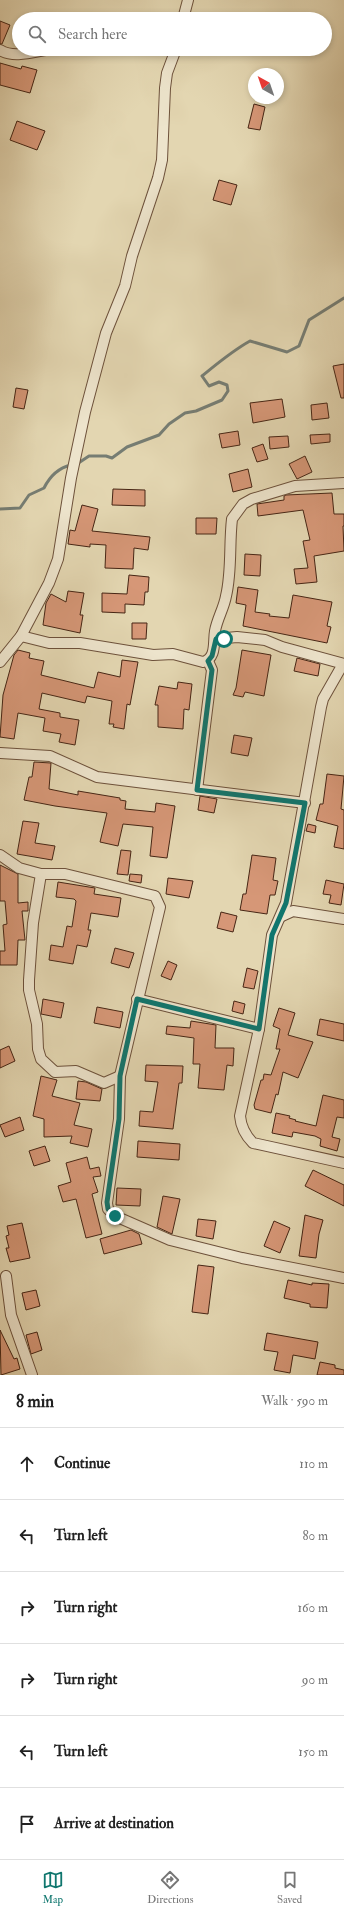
<!DOCTYPE html>
<meta charset="utf-8">
<style>
:root{--surface:#fff;--page:#f6f6f6;--text:#222;--muted:#767676;--line:#e0e0e0;--accent:#0f766e}
body{margin:0;font-family:"IM FELL Double Pica",serif;background:var(--page);color:var(--text)}
.compass{position:absolute;left:248px;top:68px;width:36px;height:36px;border-radius:50%;background:var(--surface);box-shadow:0 2px 6px #0003;rotate:320deg}
.stop{position:absolute;width:12px;height:12px;margin:-9px;border:3px solid #0f766e;border-radius:50%;background:#fff}
.stop.end{background:#0f766e;border-color:#fff;box-shadow:0 1px 4px #0008}
.list{margin:0;padding:0;list-style:none}
h2{display:flex;justify-content:space-between;align-items:center;height:52px;margin:0;padding:0 16px;font-size:17px}
h2 small{font-size:13px;font-weight:400;color:var(--muted)}
.list li{display:grid;grid-template-columns:26px 1fr auto;gap:12px;align-items:center;box-sizing:border-box;height:72px;padding:0 16px;border-top:1px solid var(--line)}
.list b{display:block;font-size:15px;white-space:nowrap}
.list em{font-size:13px;font-style:normal;color:var(--muted)}
.icon{flex:none;width:22px;height:22px;fill:none;stroke:currentColor;stroke-width:2;stroke-linecap:round;stroke-linejoin:round}
.map{position:relative;flex:none;width:344px;height:1375px;overflow:hidden}
.search{position:absolute;background:var(--surface);box-shadow:0 2px 6px #0003;left:12px;right:12px;top:12px;height:44px;display:flex;align-items:center;gap:10px;box-sizing:border-box;padding:0 14px;border-radius:22px;color:var(--muted);font-size:15px}
.sheet{height:484px;background:var(--surface)}
nav{display:flex;justify-content:space-around;align-items:center;box-sizing:border-box;height:56px;border-top:1px solid var(--line);background:var(--surface);font-size:11px;color:var(--muted)}
nav a{display:grid;justify-items:center;gap:2px}
nav .on{color:var(--accent)}
.map>svg:first-child{display:block}
</style>
<div class="map">
<svg width="344" height="1375" viewBox="0 0 344 1375">
<rect width="100%" height="100%" fill="#e3d6b1"/>
<filter id="stains"><feTurbulence type="fractalNoise" baseFrequency=".005" numOctaves="4"/><feColorMatrix values="0 0 0 0 .2 0 0 0 0 .09 0 0 0 0 .02 0 0 0 .5 -.17"/></filter>
<radialGradient id="worn" r=".72"><stop offset=".6" stop-color="#630" stop-opacity="0"/><stop offset="1" stop-color="#630" stop-opacity=".3"/></radialGradient>
<g fill="none" stroke-linecap="round" stroke-linejoin="round">
<!-- stream -->
<g stroke="#767d73" stroke-width="3">
<path d="M77,464L89,456H106L112,458L127,447L159,435L169,424L185,413L196,411L222,400L228,391L227,385L219,382L209,386L202,376C218,363 232,351 250,341L287,352L299,346L309,320L344,298"/>
<path d="M0,509L20,508L29,495L44,488C50,476 58,468 71,465"/>
</g>
</g>
<!-- building -->
<g fill="#d69777" stroke="#462514">
<path d="M0,21L10,25L2,44H0Z"/>
<path d="M0,63L21,69L22,66L37,70L30,93L0,85Z"/>
<path d="M254,104L265,107L260,130L248,128Z"/>
<path d="M17,121L45,131L37,150L10,140Z"/>
<path d="M219,180L237,185L231,205L213,200Z"/>
<path d="M344,364V398H341L333,366Z"/>
<path d="M16,388L28,390L24,409L13,407Z"/>
<path d="M282,399L285,417L253,423L250,403Z"/>
<path d="M327,403L329,418L312,420L311,405Z"/>
<path d="M238,431L240,445L222,448L219,434Z"/>
<path d="M330,434V442L311,444L310,435Z"/>
<path d="M288,436L289,447L270,449L269,437Z"/>
<path d="M263,444L268,459L257,462L252,448Z"/>
<path d="M305,456L312,472L297,479L289,464Z"/>
<path d="M248,469L252,487L233,492L229,474Z"/>
<path d="M113,489L145,490V506L112,505Z"/>
<path d="M332,493L334,514H344V526H343L344,551L314,556L317,582L296,584L294,569L308,568L303,541L310,540L303,510L258,516L257,504L284,500V496L286,495Z"/>
<path d="M82,505L98,509L92,531L150,537L148,550L134,548L133,569L105,568L106,545L90,544V547L68,544L70,530L75,531Z"/>
<path d="M196,518H217L216,534H196Z"/>
<path d="M245,554L261,555L260,576L244,575Z"/>
<path d="M129,575L149,577L148,592H145L144,605L125,604V613L102,612V593L127,594Z"/>
<path d="M238,587L258,590L255,612L270,614L269,616L289,618L293,595L332,602L327,626L331,627L327,643L243,626L246,605L236,603Z"/>
<path d="M68,591L84,593L80,615H83L80,633L43,625L46,603L51,594L66,602Z"/>
<path d="M132,623H147L146,639H132Z"/>
<path d="M18,650L30,653L29,658L44,661L41,675L94,688L98,672L120,677L122,660L138,662L130,705L127,704L124,729L113,727L114,724H109L112,701L87,696L85,703L42,693L39,709L60,713V717L79,720L75,745L59,742L61,734L43,731L45,718L18,713L14,739L0,737L3,695L14,655Z"/>
<path d="M242,650L271,655L264,696L245,692L243,697L233,695L236,688Z"/>
<path d="M297,658L320,664L318,676L294,671Z"/>
<path d="M178,682L192,684L189,710L184,709L183,729L158,727V705H155L159,686L177,689Z"/>
<path d="M234,735L252,738L248,756L231,753Z"/>
<path d="M34,762L51,763L49,789L78,795V791L120,798V800L126,801L125,809L155,812L156,803L175,806L167,858L150,856L153,827L123,824L118,846L100,842L107,813L55,806L24,800L29,777H32Z"/>
<path d="M327,774L344,776L341,809L344,810V849L334,847L338,826L316,820L320,804H323Z"/>
<path d="M200,796L217,799L214,813L198,810Z"/>
<path d="M23,821L39,823L35,843L55,846L52,860L17,854Z"/>
<path d="M308,824L316,826L315,833L306,831Z"/>
<path d="M121,850L131,851L128,875L117,874Z"/>
<path d="M252,855L276,858L273,880L278,881L275,895H270L267,914L240,910L243,894H246Z"/>
<path d="M0,865L18,874V903L28,902V911H22L25,940H18L17,965H0V951H5L3,925L7,924L5,901H0Z"/>
<path d="M130,874L142,875L141,883L129,881Z"/>
<path d="M168,878L193,881L189,898L166,894Z"/>
<path d="M326,880L344,884L341,905L329,903L331,895L323,894Z"/>
<path d="M58,882L95,888L94,894L121,898L118,917L91,913L88,930H91L87,947L77,945L73,964L49,960L51,945L63,947L67,926L72,927L76,901L74,899L56,897Z"/>
<path d="M221,912L237,916L233,932L217,928Z"/>
<path d="M115,948L134,953L129,968L111,963Z"/>
<path d="M168,961L177,965L171,980L161,976Z"/>
<path d="M247,968L258,971L254,989L243,987Z"/>
<path d="M43,999L64,1003L61,1018L41,1014Z"/>
<path d="M234,1001L245,1004L243,1014L232,1011Z"/>
<path d="M97,1007L123,1012L120,1028L94,1023Z"/>
<path d="M279,1008L295,1013L288,1035L313,1042L298,1078L283,1072L278,1095L276,1094L271,1113L255,1109L254,1105L261,1080H263L264,1074L271,1075L280,1049H276L280,1029L273,1026Z"/>
<path d="M320,1019L344,1024V1041L317,1035Z"/>
<path d="M191,1021L216,1025L215,1048H234L233,1066L227,1065L224,1090L198,1088L200,1064H193L194,1038L166,1034L167,1026L190,1028Z"/>
<path d="M9,1046L15,1061L0,1068V1050Z"/>
<path d="M146,1065L183,1066L182,1083H179L173,1129L139,1126L140,1111L153,1112L158,1082L145,1081Z"/>
<path d="M41,1076L57,1080L52,1096L80,1103L74,1125L92,1129L88,1147L70,1143L72,1136L44,1137V1119L33,1116Z"/>
<path d="M78,1081L86,1082L102,1089L100,1101L76,1099Z"/>
<path d="M323,1095L344,1100V1118L337,1117L332,1137L340,1139L337,1151L320,1146L321,1139L315,1136L293,1132L292,1137L272,1133L276,1113L290,1116L289,1118L296,1120L295,1121L316,1126Z"/>
<path d="M20,1117L24,1130L5,1137L0,1125Z"/>
<path d="M138,1141L180,1144L179,1160L137,1157Z"/>
<path d="M45,1146L50,1161L34,1166L29,1151Z"/>
<path d="M87,1157L90,1169L99,1167L101,1176L93,1177L98,1192L92,1194L102,1234L86,1238L76,1199L63,1202L58,1186L71,1182L66,1163Z"/>
<path d="M313,1170L344,1185V1206L305,1186Z"/>
<path d="M117,1188L141,1189L140,1206L116,1205Z"/>
<path d="M163,1196L180,1199L172,1234L157,1227Z"/>
<path d="M305,1215L323,1220L319,1234L316,1258L299,1256Z"/>
<path d="M198,1219L216,1221L213,1239L196,1236Z"/>
<path d="M274,1221L290,1228L280,1253L264,1246Z"/>
<path d="M22,1223L30,1258L10,1262L6,1248H9L6,1236L9,1235L7,1226Z"/>
<path d="M131,1230L139,1234L142,1244L104,1254L100,1239Z"/>
<path d="M198,1265L214,1267L208,1314L192,1312Z"/>
<path d="M288,1280L312,1285V1283L329,1284L327,1308L310,1307V1304L284,1298Z"/>
<path d="M36,1290L40,1306L26,1310L22,1293Z"/>
<path d="M0,1330L14,1359L17,1358L20,1369L1,1375Z"/>
<path d="M37,1332L42,1350L31,1354L26,1335Z"/>
<path d="M267,1333L318,1342L315,1359L293,1355L290,1373L274,1370L278,1352L264,1350Z"/>
<path d="M320,1362L335,1365V1368L344,1370V1375H317Z"/>
</g>
<g fill="none" stroke-linecap="round" stroke-linejoin="round">
<defs>
<g id="minor">
<path d="M183,19L188,0"/>
<path d="M154,49L175,50"/>
<path d="M0,50C14,59 36,51 52,49"/>
<path d="M21,636L49,643H80L153,655L173,654L203,662C217,658 213,642 215,631C217,619 224,608 226,596C232,571 229,544 232,519L243,504L252,499L295,486L344,483"/>
<path d="M216,639L237,637L265,640L282,647L344,664"/>
<path d="M0,662L21,636L49,583L58,559L71,478L85,412L106,333L125,286L132,256L158,178L162,160L165,88L167,73L176,49"/>
<path d="M343,664L323,699L321,707L286,903L272,935L259,1029L240,1116C241,1127 245,1135 253,1143L344,1163"/>
<path d="M0,753L50,756L97,777L305,803"/>
<path d="M197,790L212,670L208,661"/>
<path d="M0,855L19,868L41,874H65L155,896L160,907L120,1076L119,1119L107,1203L108,1209L115,1216L170,1240L242,1258L344,1278"/>
<path d="M41,874L33,923L29,980V990L37,1024L38,1049L41,1059L55,1072L76,1071L104,1083L120,1076"/>
<path d="M282,916L293,911L344,919"/>
<path d="M137,999L259,1029"/>
<path d="M6,1276L11,1315L32,1375"/>
</g>
</defs>
<!-- minor casing -->
<use href="#minor" stroke="#6d513b" stroke-width="12"/>
<!-- minor -->
<use href="#minor" stroke="#ede4cc" stroke-width="10"/>
</g>
<g fill="none" stroke-linecap="round" stroke-linejoin="round">
<!-- route -->
<path stroke="#0f766e" stroke-width="5" d="M115,1216L108,1209L107,1202L119,1119L120,1076L137,999L259,1029L272,935L286,903L305,803L197,790L212,670L208,661L212,656L216,639H224"/>
</g>
<rect width="100%" height="100%" filter="url(#stains)"/>
<rect width="100%" height="100%" fill="url(#worn)"/>
</svg>
<svg class="compass" viewBox="-18 -18 36 36"><path d="M0-13l5 13h-10z" fill="#e53935"/><path d="M0 13l5-13h-10z" fill="#767676"/></svg>
<div class="stop" style="left:224px;top:639px"></div>
<div class="stop end" style="left:115px;top:1216px"></div>
<div class="search"><svg class="icon" aria-label="search" viewBox="0 0 24 24"><circle cx="10" cy="10" r="6"/><path d="M15 15l6 6"/></svg>Search here</div>
</div>
<section class="sheet">
<h2>8 min<small>Walk · 590 m</small></h2>
<ul class="list">
<li><svg class="icon" aria-label="ahead" viewBox="0 0 24 24"><path d="M12 20V5M6 11l6-6 6 6"/></svg><div><b>Continue</b></div><em>110 m</em></li>
<li><svg class="icon" aria-label="left" viewBox="0 0 24 24"><path d="M17 20v-9H6M10 6l-5 5 5 5"/></svg><div><b>Turn left</b></div><em>80 m</em></li>
<li><svg class="icon" aria-label="right" viewBox="0 0 24 24"><path d="M7 20v-9h11M14 6l5 5-5 5"/></svg><div><b>Turn right</b></div><em>160 m</em></li>
<li><svg class="icon" aria-label="right" viewBox="0 0 24 24"><path d="M7 20v-9h11M14 6l5 5-5 5"/></svg><div><b>Turn right</b></div><em>90 m</em></li>
<li><svg class="icon" aria-label="left" viewBox="0 0 24 24"><path d="M17 20v-9H6M10 6l-5 5 5 5"/></svg><div><b>Turn left</b></div><em>150 m</em></li>
<li><svg class="icon" aria-label="arrive" viewBox="0 0 24 24"><path d="M6 21V4h12l-3 4 3 4H6"/></svg><div><b>Arrive at destination</b></div></li>
</ul>
</section>
<nav>
<a class="on"><svg class="icon" aria-label="map" viewBox="0 0 24 24"><path d="M3 6l6-2 6 2 6-2v14l-6 2-6-2-6 2zM9 4v14M15 6v14"/></svg>Map</a>
<a><svg class="icon" aria-label="directions" viewBox="0 0 24 24"><path d="M12 3l9 9-9 9-9-9zM9 14v-3h6M13 9l2 2-2 2"/></svg>Directions</a>
<a><svg class="icon" aria-label="saved" viewBox="0 0 24 24"><path d="M7 4h10v16l-5-4-5 4z"/></svg>Saved</a>
</nav>
